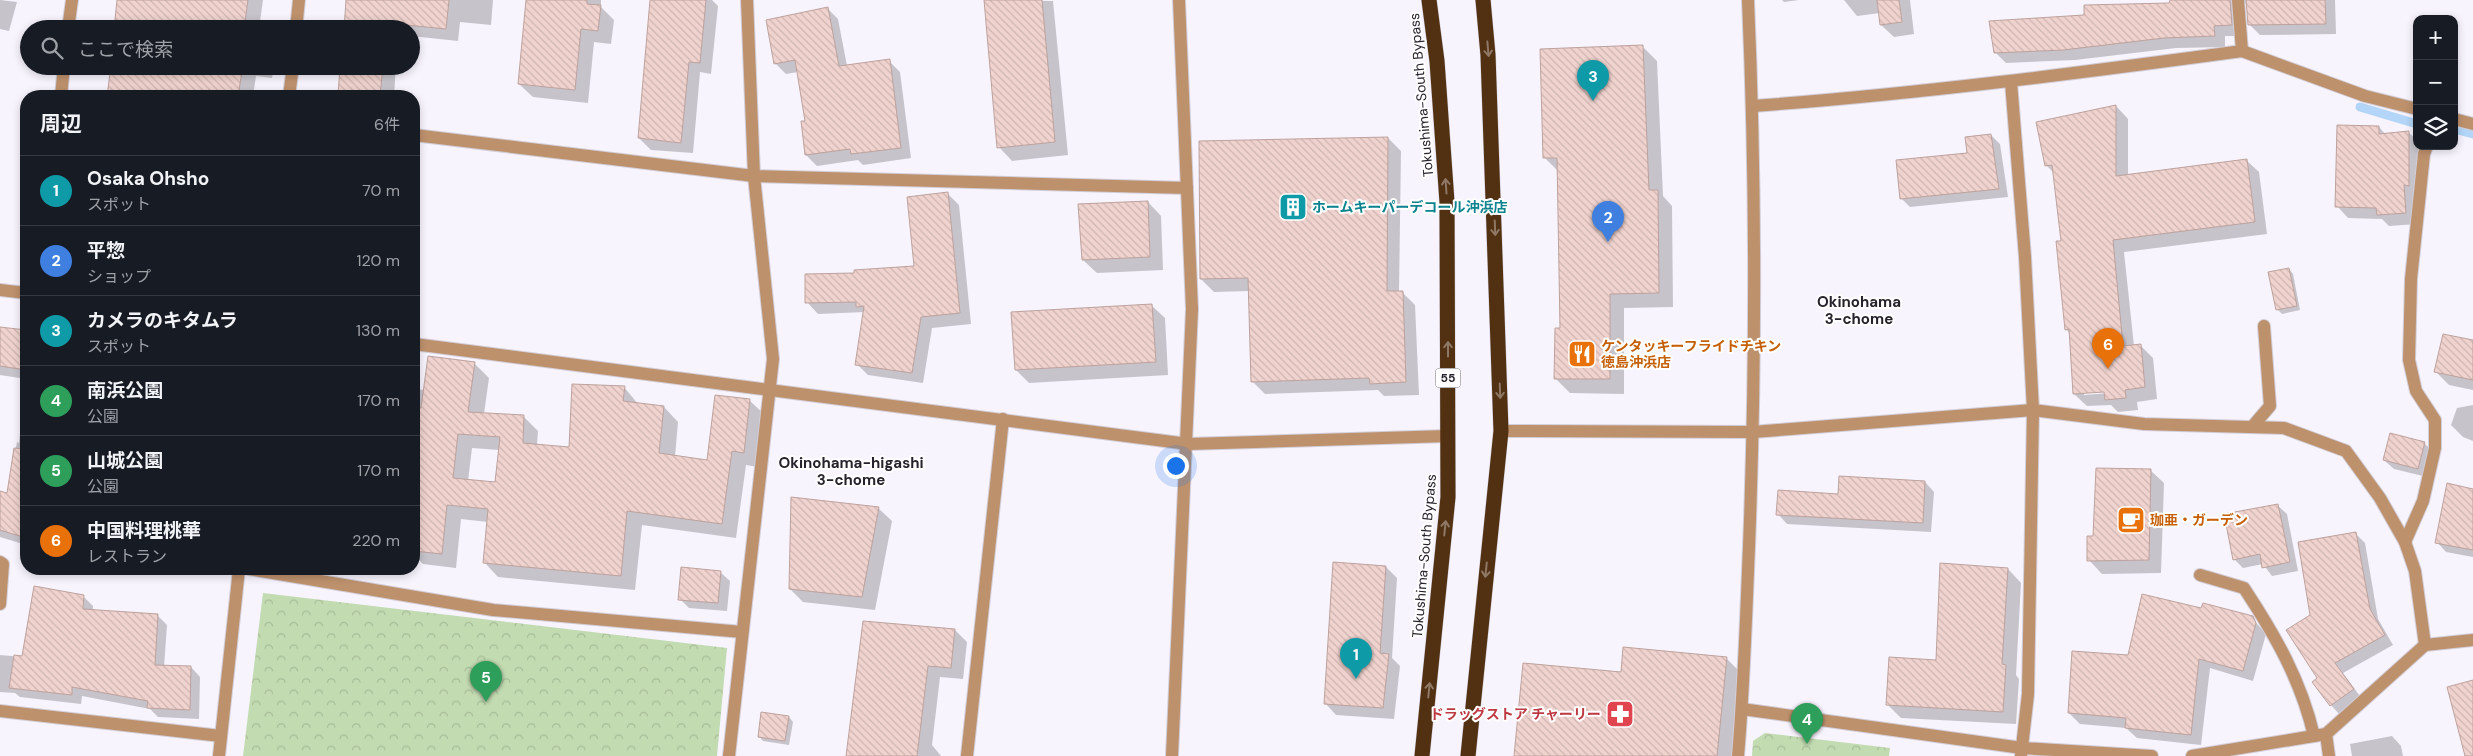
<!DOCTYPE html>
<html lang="ja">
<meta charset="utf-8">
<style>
:root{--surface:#171b24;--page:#242831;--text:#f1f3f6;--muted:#9ea1a6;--line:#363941;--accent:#7a832f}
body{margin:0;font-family:"DM Sans","Noto Sans JP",sans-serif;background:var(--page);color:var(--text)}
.controls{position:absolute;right:15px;top:15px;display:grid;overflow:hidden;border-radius:10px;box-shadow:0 2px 8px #0003}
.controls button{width:45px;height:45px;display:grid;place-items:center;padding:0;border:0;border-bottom:1px solid var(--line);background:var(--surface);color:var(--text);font:25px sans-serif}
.you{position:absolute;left:1175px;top:465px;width:18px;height:18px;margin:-12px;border:4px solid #fff;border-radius:50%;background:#1a73e8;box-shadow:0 0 0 8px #1a73e833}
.badge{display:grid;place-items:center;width:32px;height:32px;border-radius:50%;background:var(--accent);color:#fff;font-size:16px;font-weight:700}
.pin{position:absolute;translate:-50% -41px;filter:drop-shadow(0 1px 2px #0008)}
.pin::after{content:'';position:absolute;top:26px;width:18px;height:15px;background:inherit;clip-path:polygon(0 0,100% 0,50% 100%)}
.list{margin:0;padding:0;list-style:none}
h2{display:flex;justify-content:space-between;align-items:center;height:65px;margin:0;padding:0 20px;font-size:21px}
h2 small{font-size:16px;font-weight:400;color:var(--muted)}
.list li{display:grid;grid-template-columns:32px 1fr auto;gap:15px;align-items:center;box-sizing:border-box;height:70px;padding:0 20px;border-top:1px solid var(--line)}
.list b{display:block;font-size:19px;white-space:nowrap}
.list p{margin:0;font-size:16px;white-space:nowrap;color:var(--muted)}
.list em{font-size:16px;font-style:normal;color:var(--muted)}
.icon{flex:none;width:28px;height:28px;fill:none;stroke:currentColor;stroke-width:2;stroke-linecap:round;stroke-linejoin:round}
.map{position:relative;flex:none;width:2473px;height:756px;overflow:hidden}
.search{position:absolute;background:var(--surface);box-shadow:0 2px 8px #0003;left:20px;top:20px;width:400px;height:55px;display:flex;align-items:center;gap:12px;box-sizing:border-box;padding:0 18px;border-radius:28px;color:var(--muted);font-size:19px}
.panel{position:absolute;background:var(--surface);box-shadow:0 2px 8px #0003;left:20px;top:90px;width:400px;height:485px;border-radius:20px}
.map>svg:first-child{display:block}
</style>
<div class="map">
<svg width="2473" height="756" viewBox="0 0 2473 756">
<defs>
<pattern id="forest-crowns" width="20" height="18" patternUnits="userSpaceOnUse" patternTransform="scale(1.25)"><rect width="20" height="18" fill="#c2dbb1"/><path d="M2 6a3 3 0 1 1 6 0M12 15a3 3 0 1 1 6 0" fill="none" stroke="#a7bc98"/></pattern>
<pattern id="building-back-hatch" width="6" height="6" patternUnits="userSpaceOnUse" patternTransform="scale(1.25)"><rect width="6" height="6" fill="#f0d3ce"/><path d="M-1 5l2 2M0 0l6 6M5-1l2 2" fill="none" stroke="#ceb5b1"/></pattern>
</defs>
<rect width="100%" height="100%" fill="#f8f4fe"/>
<!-- forest -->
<g fill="url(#forest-crowns)">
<path d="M263,593L727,648L717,756H243Z"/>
<path d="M1765,733L1890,748L1889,756H1752L1753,741Z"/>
</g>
<!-- shadow -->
<g fill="#0003" fill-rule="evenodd">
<path d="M0,0L17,2L9,31L0,29Z"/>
<path d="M119,0H263L259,29H116Z"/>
<path d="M347,0H493L491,25L460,22L458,41L411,36V29H345Z"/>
<path d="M527,0H601V7L614,20L611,44L594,42L588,103L533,97L519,84Z"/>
<path d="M651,0H712L718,6L711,74L700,72L693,153L651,150L639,138Z"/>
<path d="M985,0L1053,1L1068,155L1012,161L999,147Z"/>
<path d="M1782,0H1799L1784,2Z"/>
<path d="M1844,0H1910L1914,34L1894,37L1881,25L1880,13L1857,16Z"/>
<path d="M2171,0H2335L2336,34L2260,35L2249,24L2248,3L2244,4L2242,36H2225V47L2176,48L2075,60L2006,63L1995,52L2085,16L2171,4Z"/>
<path d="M828,9L838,19L847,66L889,61L900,72L911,158L863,165L858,160L817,166L806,155L802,122H806L798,72L786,74L775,63Z"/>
<path d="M1642,46L1657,61L1663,196L1672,206L1673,307L1624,308V394L1570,393L1555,378L1561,330L1558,171L1545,158Z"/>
<path d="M112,66H274L272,78L256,76L253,96H109Z"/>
<path d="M342,66H396L394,96H339Z"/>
<path d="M2116,106L2128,119V175L2246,160L2259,172L2267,234L2124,252L2134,346H2141L2153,358L2157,399L2137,402L2138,410L2118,412L2111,405L2087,406L2074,394L2070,334L2066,329L2062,242L2054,173L2046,165L2038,123ZM2110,391V393L2084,395V392Z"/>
<path d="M2379,127L2386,135L2408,132L2417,140V146H2420L2417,224L2389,226L2382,219L2348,218L2337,206Z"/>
<path d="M1991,135L2000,144L2008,197L1910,207L1901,198L1968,154Z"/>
<path d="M1388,138L1401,151L1399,292H1402L1415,305L1419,395L1384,396L1378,390L1265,394L1252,381L1249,291L1214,292L1201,279Z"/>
<path d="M948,194L959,205L971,324L932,328L923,383L868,375L857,364L865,312L818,314L807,302L855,274L916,267Z"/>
<path d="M1148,202L1161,216L1163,270L1097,273L1083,260Z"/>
<path d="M2289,269L2293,274L2300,310L2282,314L2277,309Z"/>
<path d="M1151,305L1165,318L1168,375L1029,383L1016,370Z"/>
<path d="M0,328L26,332V379L0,375Z"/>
<path d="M2473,342V390L2449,385L2436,372Z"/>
<path d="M430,357L475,364L489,378L484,414L524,417L538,431L537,445L570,448L624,387L638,404L664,407L678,422L675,456L709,461L716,397L750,401L765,415L758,467L746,465L736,538L642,525L635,590L498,577L484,562L488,522L461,519L456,568L423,564L414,555V389L425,390ZM472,448L499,450L496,483L468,481Z"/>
<path d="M26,380V545L0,537V492L8,494L17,442L19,443Z"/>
<path d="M2473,405V441L2463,437L2451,425L2457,408Z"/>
<path d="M2424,443L2433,452L2427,477L2394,469L2384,460Z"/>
<path d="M2150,470L2164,483L2161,573L2102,574L2089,560L2094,537Z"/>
<path d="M1925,482L1934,492L1931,532L1787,524L1778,514L1840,495Z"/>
<path d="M2473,490V557L2446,552L2437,542Z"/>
<path d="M2277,505L2287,514L2298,571L2272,576L2263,564L2243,568L2234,559Z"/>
<path d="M878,508L892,521L875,610L803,602L790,589Z"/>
<path d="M2356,534L2365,543L2378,619L2393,645L2343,673L2362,699L2340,715L2331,705L2319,678L2311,615Z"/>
<path d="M1386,567L1397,578L1392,658L1400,666L1394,719L1336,715L1325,703Z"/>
<path d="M2008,569L2021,583L2016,675L2019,679L2016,724L1901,718L1887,704L1937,661Z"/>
<path d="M720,572L730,581L727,611L689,608L680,599Z"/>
<path d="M83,596L93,606V611L157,615L167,625L164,667H191L200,677L199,719L158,717L150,709L82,696L81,704L20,697L15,693L0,692V655L23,657Z"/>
<path d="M2202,610L2252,618L2266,634L2253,681L2210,668L2201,745L2137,738L2126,728L2080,724L2069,713L2129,656Z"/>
<path d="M955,630L967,642L963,679L940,677L932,745L941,756H848Z"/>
<path d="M1726,658L1743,675L1736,756H1516Z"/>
<path d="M789,717L793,722L789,745L763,741L759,736Z"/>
<path d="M2392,736L2401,746L2403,756H2352L2350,744Z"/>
</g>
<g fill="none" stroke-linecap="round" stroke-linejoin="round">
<!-- stream -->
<g stroke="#b3d5f8" stroke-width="9">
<path d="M2360,107L2417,124"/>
<path d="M2454,129L2473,134"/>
</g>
</g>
<!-- building -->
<g fill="url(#building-back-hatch)" stroke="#bda29d" fill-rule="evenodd">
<path d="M117,0H248L244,29H114Z"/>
<path d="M346,0H449L446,29L387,23L386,29H344Z"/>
<path d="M526,0H587V4L601,5L598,31L581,29L575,90L518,84Z"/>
<path d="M650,0H706L700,63L689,62L681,143L638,138Z"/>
<path d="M984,0H1042L1055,142L997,148Z"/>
<path d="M1877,0H1899L1902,22L1880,25Z"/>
<path d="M2170,0H2230L2232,25L2214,26L2215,36L2164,38L2063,50L1994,53L1989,21L2084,15V5L2169,3Z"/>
<path d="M2246,0H2325L2326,24L2248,25Z"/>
<path d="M828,7L839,66L890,59L901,148L851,154L850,149L805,155L801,121H805L795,60L774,64L766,20Z"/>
<path d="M1643,45L1649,190H1658L1659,293L1610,294V379H1554L1555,328H1560L1557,158H1543L1540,49Z"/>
<path d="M111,66H243L238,96H168L146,93V96H107Z"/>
<path d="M340,66H383L380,96H338Z"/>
<path d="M2116,105V176L2247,159L2255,222L2113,240L2123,346L2141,344L2145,387L2125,390L2126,398L2105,400L2104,392L2073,394L2069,329L2065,330L2056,241H2061L2052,165L2045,166L2036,122Z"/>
<path d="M2337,125L2379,126V134L2409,131V186L2404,185L2406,213L2377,215L2376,208L2335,207Z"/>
<path d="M1991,134L1999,189L1900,199L1896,160L1967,153L1965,137Z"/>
<path d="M1388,137L1387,291H1403L1406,382L1370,384L1369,378L1251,382L1248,278L1200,279L1199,141Z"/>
<path d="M948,192L960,313L921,317L912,373L855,365L864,306L856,307V302L805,303V274L854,273V270L914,266L907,197Z"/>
<path d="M1148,201L1150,257L1082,260L1078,204Z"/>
<path d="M2289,268L2297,306L2276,310L2268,272Z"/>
<path d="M1152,304L1156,362L1015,370L1011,312Z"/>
<path d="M0,327L26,330V370L0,366Z"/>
<path d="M2443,334L2473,340V380L2434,372Z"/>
<path d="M428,356L475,362L468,412L524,415L523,443L569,447L572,384L625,386L623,401L664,406L659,453L707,460L715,395L750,399L744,453L732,451L722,524L627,511L621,576L483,563L488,509L447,505L442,554L414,551V408H421ZM458,434L500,437L495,482L453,478Z"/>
<path d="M2390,433L2425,442L2418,469L2383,460Z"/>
<path d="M14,448L26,449V538L0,530V491L7,493Z"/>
<path d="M2096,468L2151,469L2149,560L2087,561V536H2093Z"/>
<path d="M1839,476L1925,481L1923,523L1776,515L1778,490L1838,494Z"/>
<path d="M2447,483L2473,489V550L2435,543Z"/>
<path d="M791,497L879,507L862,597L789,589Z"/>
<path d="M2278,504L2290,562L2262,568L2260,554L2233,560L2224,514Z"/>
<path d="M2356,532L2370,609L2385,635L2335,663L2354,689L2330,706L2312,682L2317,678L2286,630L2310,615L2298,542Z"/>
<path d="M1333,562L1386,566L1380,653L1389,654L1383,708L1324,704Z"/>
<path d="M1940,563L2008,568L2002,664L2006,665L2003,712L1886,705L1889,657L1936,660Z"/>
<path d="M681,567L721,571L718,603L678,600Z"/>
<path d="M34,586L84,595L83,609L158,614L155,665L191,666L190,710L147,708L148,701L72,687V695L9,688L14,655L22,656Z"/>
<path d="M2142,594L2201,608L2203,603L2253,616L2256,623L2243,671L2199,659L2191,735L2125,728L2126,718L2068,713L2072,651L2128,655Z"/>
<path d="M863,621L955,629L951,668L928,666L917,756H846Z"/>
<path d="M1623,647L1727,657L1717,756H1514L1523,663L1621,672Z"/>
<path d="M2473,680V756H2465L2447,687Z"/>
<path d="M761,712L789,716L785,741L758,737Z"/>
</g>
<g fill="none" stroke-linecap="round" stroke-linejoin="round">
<defs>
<g id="minor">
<path d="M68,29L72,0"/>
<path d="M296,29L299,0"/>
<path d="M2242,51L2365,96L2417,109"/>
<path d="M2011,82L2025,257L2033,410L2028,694L2021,756"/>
<path d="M61,96L64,66"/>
<path d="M289,96L293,66"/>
<path d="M1753,106C1917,94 2079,73 2242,51L2238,0"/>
<path d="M2454,119L2473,124"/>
<path d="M414,135L754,176L1187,188"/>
<path d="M0,290L26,293"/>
<path d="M414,344L1188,444L1448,436"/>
<path d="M2252,427L2270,406L2264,326"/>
<path d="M1501,431L1753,432L2033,410L2144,424L2284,428L2346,451L2380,498L2405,542L2415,571L2425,645L2473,640"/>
<path d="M2405,542L2423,501L2435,448V420L2416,391L2409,360L2411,279L2424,154L2427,146"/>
<path d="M0,562L3,564L0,604"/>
<path d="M249,569L493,610L742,632"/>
<path d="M2200,575L2244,588C2275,635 2301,680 2314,736"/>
<path d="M1742,709L2022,748L2152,756"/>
<path d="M0,711L221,736"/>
<path d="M2326,734L2329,756"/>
<path d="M219,756L239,569"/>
<path d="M729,756L773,359L754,176L747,0"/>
<path d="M967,756L1003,419"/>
<path d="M1172,756L1192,309L1179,0"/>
<path d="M1738,756C1744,687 1746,617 1749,547C1756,365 1756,182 1748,0"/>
<path d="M2192,756L2326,734L2425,645"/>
</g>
<g id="highway">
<path d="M1422,756L1448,497L1447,202L1437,61L1429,0"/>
<path d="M1468,756L1501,431L1488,55L1483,0"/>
</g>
</defs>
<!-- minor casing -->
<use href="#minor" stroke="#d2ced8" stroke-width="14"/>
<!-- highway casing -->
<use href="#highway" stroke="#d2ced8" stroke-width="16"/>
<!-- minor -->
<use href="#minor" stroke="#be916d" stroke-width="12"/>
<!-- highway -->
<use href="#highway" stroke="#523012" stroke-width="15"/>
</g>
<!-- one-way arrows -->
<defs><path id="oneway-shaft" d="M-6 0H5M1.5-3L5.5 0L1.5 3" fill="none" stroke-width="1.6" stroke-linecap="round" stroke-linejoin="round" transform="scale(1.25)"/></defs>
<g stroke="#8f7865">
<use href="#oneway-shaft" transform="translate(1488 49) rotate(85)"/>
<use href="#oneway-shaft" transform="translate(1446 186) rotate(-94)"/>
<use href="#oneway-shaft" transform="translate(1495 228) rotate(88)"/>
<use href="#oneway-shaft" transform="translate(1448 349) rotate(-90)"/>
<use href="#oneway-shaft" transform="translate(1500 391) rotate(88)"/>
<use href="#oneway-shaft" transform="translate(1445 528) rotate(-84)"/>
<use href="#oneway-shaft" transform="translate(1486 570) rotate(96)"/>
<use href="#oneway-shaft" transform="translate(1429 690) rotate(-84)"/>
</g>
<!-- icons -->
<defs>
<symbol id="building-square" viewBox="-11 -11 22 22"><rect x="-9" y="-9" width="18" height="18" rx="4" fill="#0f9aa8" stroke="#fff"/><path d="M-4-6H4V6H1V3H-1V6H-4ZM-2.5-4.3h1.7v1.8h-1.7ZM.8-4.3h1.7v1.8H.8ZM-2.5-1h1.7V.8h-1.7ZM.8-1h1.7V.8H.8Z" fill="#fff"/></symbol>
<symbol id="restaurant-square" viewBox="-11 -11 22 22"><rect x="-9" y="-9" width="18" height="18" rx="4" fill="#e8710a" stroke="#fff"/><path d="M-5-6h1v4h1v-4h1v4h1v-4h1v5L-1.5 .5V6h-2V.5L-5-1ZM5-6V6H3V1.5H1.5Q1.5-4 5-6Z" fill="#fff"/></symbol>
<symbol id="cafe-square" viewBox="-11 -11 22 22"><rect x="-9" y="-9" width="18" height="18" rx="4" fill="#e8710a" stroke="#fff"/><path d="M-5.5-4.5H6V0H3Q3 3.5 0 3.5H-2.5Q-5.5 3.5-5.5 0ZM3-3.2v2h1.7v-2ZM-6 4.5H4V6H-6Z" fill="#fff"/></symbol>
<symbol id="pharmacy-square" viewBox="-11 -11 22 22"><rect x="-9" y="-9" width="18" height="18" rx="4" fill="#e0444e" stroke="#fff"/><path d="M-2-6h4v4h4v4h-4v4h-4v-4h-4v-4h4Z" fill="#fff"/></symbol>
</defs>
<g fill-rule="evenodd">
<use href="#building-square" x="1277" y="191" width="32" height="32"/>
<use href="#restaurant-square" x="1566" y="338" width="32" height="32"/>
<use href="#cafe-square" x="2115" y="504" width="32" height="32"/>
<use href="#pharmacy-square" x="1604" y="698" width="32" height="32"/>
</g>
<g text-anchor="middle" stroke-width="4" stroke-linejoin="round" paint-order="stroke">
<!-- shield labels -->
<rect fill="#fff" stroke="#68656b" stroke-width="1" x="1435.5" y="368.5" width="25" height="19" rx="4"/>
<g font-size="12" font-weight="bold" fill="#27232c">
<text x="1448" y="382">55</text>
</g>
<!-- street labels -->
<g font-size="14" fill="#27232c" stroke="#fff">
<text transform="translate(1421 95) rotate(-95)" y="5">Tokushima-South Bypass</text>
<text transform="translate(1424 556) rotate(-85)" y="5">Tokushima-South Bypass</text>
</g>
<!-- culture labels -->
<g font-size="14" font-weight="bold" fill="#0d838f" stroke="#fff" text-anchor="start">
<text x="1312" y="212">ホームキーパーデコール沖浜店</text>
</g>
<!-- food labels -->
<g font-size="14" font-weight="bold" fill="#c56008" stroke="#fff" text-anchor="start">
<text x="1601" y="351">ケンタッキーフライドチキン<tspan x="1601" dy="16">徳島沖浜店</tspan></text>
<text x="2150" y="525">珈亜・ガーデン</text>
</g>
<!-- health labels -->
<g font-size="14" font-weight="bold" fill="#be3a42" stroke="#fff" text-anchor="end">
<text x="1601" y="719">ドラッグストア チャーリー</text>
</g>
<!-- neighbourhood labels -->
<g font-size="15" font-weight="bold" fill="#27232c" stroke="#fff">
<text x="1859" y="307">Okinohama<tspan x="1859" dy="17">3-chome</tspan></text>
<text x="851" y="468">Okinohama-higashi<tspan x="851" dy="17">3-chome</tspan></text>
</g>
</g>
</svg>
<div class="controls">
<button>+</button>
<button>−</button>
<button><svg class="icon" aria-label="layers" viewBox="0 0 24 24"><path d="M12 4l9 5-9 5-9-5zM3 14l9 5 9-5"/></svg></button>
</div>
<div class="you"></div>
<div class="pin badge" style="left:1356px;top:679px;background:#0f9aa8">1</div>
<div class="pin badge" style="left:1608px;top:242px;background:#3f7fe0">2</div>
<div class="pin badge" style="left:1593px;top:101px;background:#0f9aa8">3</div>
<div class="pin badge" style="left:1807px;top:744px;background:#2e9e5b">4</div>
<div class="pin badge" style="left:486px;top:702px;background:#2e9e5b">5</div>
<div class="pin badge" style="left:2108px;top:369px;background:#e8710a">6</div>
<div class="search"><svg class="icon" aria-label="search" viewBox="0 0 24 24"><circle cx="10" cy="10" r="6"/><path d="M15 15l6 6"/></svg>ここで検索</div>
<section class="panel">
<h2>周辺<small>6件</small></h2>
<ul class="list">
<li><span class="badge" style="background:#0f9aa8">1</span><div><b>Osaka Ohsho</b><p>スポット</p></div><em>70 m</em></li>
<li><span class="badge" style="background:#3f7fe0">2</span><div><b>平惣</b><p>ショップ</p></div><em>120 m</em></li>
<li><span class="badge" style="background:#0f9aa8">3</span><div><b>カメラのキタムラ</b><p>スポット</p></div><em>130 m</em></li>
<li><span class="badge" style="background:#2e9e5b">4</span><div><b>南浜公園</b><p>公園</p></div><em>170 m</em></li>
<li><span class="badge" style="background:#2e9e5b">5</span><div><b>山城公園</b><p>公園</p></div><em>170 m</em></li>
<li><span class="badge" style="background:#e8710a">6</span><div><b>中国料理桃華</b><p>レストラン</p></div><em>220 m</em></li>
</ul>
</section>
</div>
